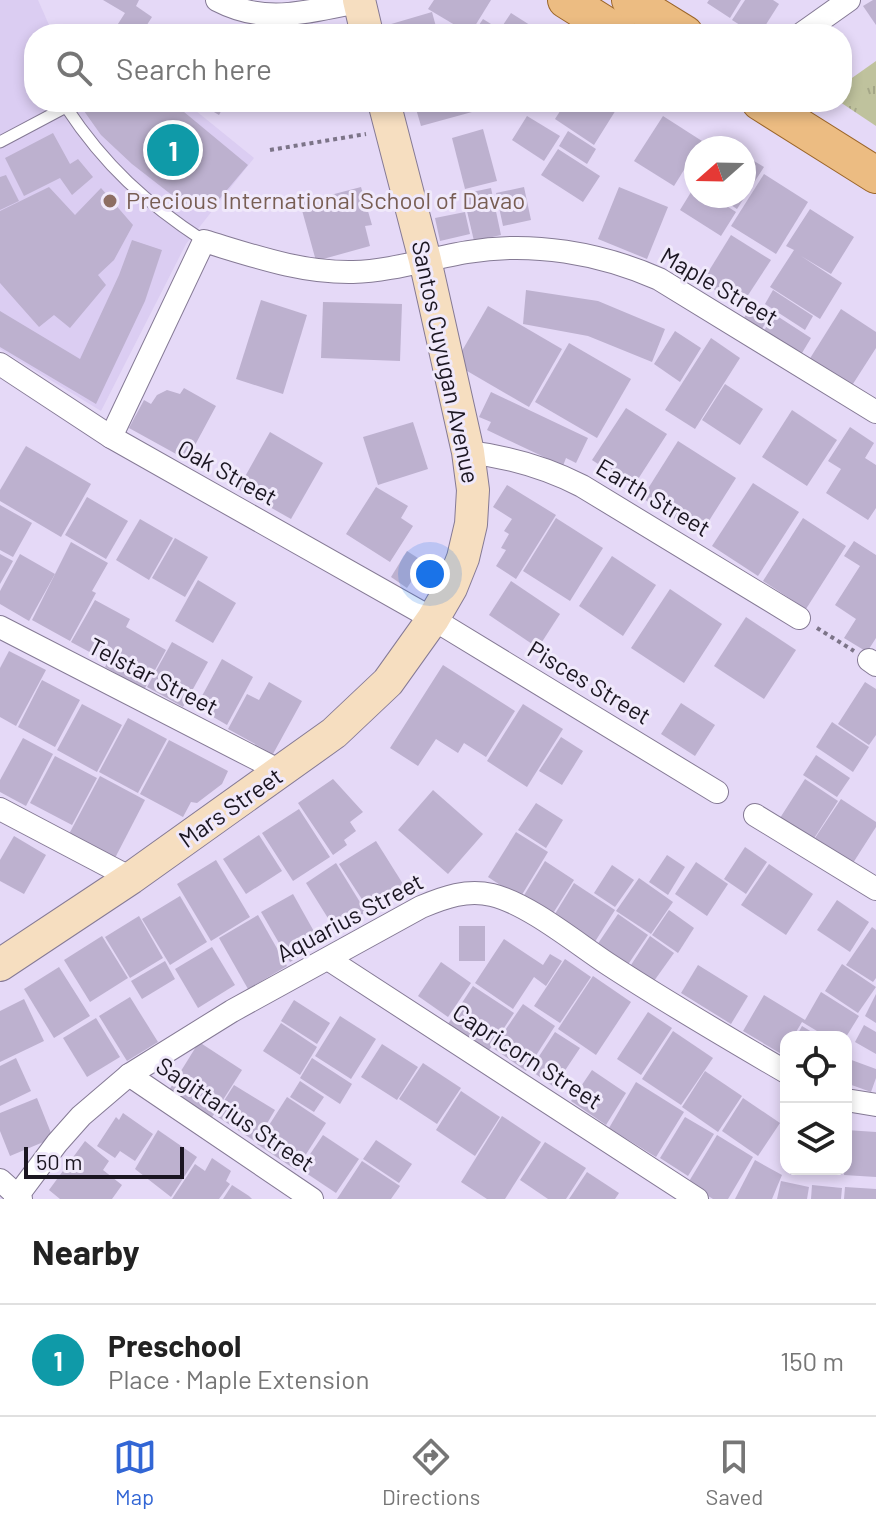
<!DOCTYPE html>
<meta charset="utf-8">
<style>
:root{--surface:#fff;--page:#f2f2f2;--text:#222;--muted:#767676;--line:#e0e0e0;--accent:#3266d5}
body{margin:0;font-family:Barlow,sans-serif;background:var(--page);color:var(--text)}
.controls{position:absolute;right:24px;bottom:24px;display:grid;overflow:hidden;border-radius:16px;box-shadow:0 4px 12px #0003}
.controls button{width:72px;height:72px;display:grid;place-items:center;padding:0;border:0;border-bottom:2px solid var(--line);background:var(--surface);color:var(--text);font:40px sans-serif}
.compass{position:absolute;left:684px;top:136px;width:72px;height:72px;border-radius:50%;background:var(--surface);box-shadow:0 4px 12px #0003;rotate:250deg}
.scale{position:absolute;left:24px;bottom:20px;width:160px;box-sizing:border-box;padding-left:8px;border:4px solid #1b1621;border-top:0;font-size:22px;line-height:28px;white-space:nowrap;color:#1b1621;-webkit-text-stroke:6px #f0e9fb;paint-order:stroke}
.you{position:absolute;left:430px;top:574px;width:28px;height:28px;margin:-20px;border:6px solid #fff;border-radius:50%;background:#1a73e8;box-shadow:0 0 0 12px #1a73e833}
.badge{display:grid;place-items:center;width:52px;height:52px;border-radius:50%;background:var(--accent);color:#fff;font-size:26px;font-weight:700}
.pin{position:absolute;translate:-50% -50%;border:4px solid #fff;box-shadow:0 2px 8px #0006}
.list{margin:0;padding:0;list-style:none}
h2{display:flex;justify-content:space-between;align-items:center;height:104px;margin:0;padding:0 32px;font-size:34px}
h2 small{font-size:26px;font-weight:400;color:var(--muted)}
.list li{display:grid;grid-template-columns:52px 1fr auto;gap:24px;align-items:center;box-sizing:border-box;height:112px;padding:0 32px;border-top:2px solid var(--line)}
.list b{display:block;font-size:30px;white-space:nowrap}
.list p{margin:0;font-size:26px;white-space:nowrap;color:var(--muted)}
.list em{font-size:26px;font-style:normal;color:var(--muted)}
.icon{flex:none;width:44px;height:44px;fill:none;stroke:currentColor;stroke-width:2;stroke-linecap:round;stroke-linejoin:round}
.map{position:relative;flex:none;width:876px;height:1199px;overflow:hidden}
.search{position:absolute;background:var(--surface);box-shadow:0 4px 12px #0003;left:24px;right:24px;top:24px;height:88px;display:flex;align-items:center;gap:20px;box-sizing:border-box;padding:0 28px;border-radius:32px;color:var(--muted);font-size:30px}
.sheet{height:216px;background:var(--surface)}
nav{display:flex;justify-content:space-around;align-items:center;box-sizing:border-box;height:112px;border-top:2px solid var(--line);background:var(--surface);font-size:22px;color:var(--muted)}
nav a{display:grid;justify-items:center;gap:4px}
nav .on{color:var(--accent)}
.map>svg:first-child{display:block}
</style>
<div class="map">
<svg width="876" height="1199" viewBox="0 0 876 1199">
<defs>
<pattern id="grass-tufts" width="24" height="20" patternUnits="userSpaceOnUse" patternTransform="scale(2)"><rect width="24" height="20" fill="#bfc29d"/><path d="M3 7l-1-3M5 7V3M7 7l1-3M15 17l-1-3M17 17v-4M19 17l1-3" fill="none" stroke="#a4a687"/></pattern>
</defs>
<rect width="100%" height="100%" fill="#e5d9f7"/>
<!-- built -->
<path fill="#dbcdf2" d="M0,0H38L53,34H34V102H185L254,158L186,244L101,411L0,349Z"/>
<!-- grass -->
<path fill="url(#grass-tufts)" d="M876,61V126L840,102L842,85Z"/>
<!-- building -->
<g fill="#bdb1cf">
<path d="M103,0H139L136,6L152,17L141,34H127L116,27L125,13Z"/>
<path d="M434,0H491L470,34L428,9Z"/>
<path d="M709,0H741L730,18L707,3Z"/>
<path d="M745,0H773L779,4L760,34H754L732,20Z"/>
<path d="M873,0H876V25L863,6Z"/>
<path d="M432,12L438,34H384L381,27Z"/>
<path d="M511,13L544,34H497Z"/>
<path d="M483,19L499,29L495,34H473Z"/>
<path d="M99,102H172L248,165L211,209L195,195L186,206L132,164L101,135L84,111Z"/>
<path d="M197,102H226L219,115Z"/>
<path d="M414,102H469L472,112L421,126Z"/>
<path d="M566,102H615L619,105L594,145L555,119Z"/>
<path d="M527,116L560,136L544,161L512,140Z"/>
<path d="M663,116L702,141L674,186L634,161Z"/>
<path d="M483,129L497,181L465,189L452,138Z"/>
<path d="M568,131L596,149L587,164L559,146Z"/>
<path d="M53,133L70,164L78,159L93,177L72,195L60,178L24,196L5,158Z"/>
<path d="M558,149L600,176L583,202L541,175Z"/>
<path d="M744,155L764,167L737,209L717,196H744Z"/>
<path d="M764,174L808,202L776,254L731,226Z"/>
<path d="M6,175L19,201L0,210V177Z"/>
<path d="M696,184V196H711L736,212L721,236L680,210Z"/>
<path d="M49,187L75,215L101,188L133,225L114,260L98,275L106,285L70,328L54,315L39,327L0,283V211Z"/>
<path d="M361,187L372,225L365,226L370,246L316,261L300,203Z"/>
<path d="M524,187L531,220L503,226L496,193Z"/>
<path d="M619,187L668,207L647,259L598,239Z"/>
<path d="M491,188L501,235L474,241L463,194Z"/>
<path d="M810,209L854,237L831,274L801,256L842,283L820,319L770,287L794,250L786,246Z"/>
<path d="M465,212L470,234L440,241L435,218Z"/>
<path d="M731,235L771,260L741,306L702,282Z"/>
<path d="M132,240L162,250L145,301L96,404L0,347V311L80,359L119,275Z"/>
<path d="M526,290L598,301L665,329L652,362L588,336L523,324Z"/>
<path d="M773,290L813,316L805,330L765,304Z"/>
<path d="M261,300L307,315L283,394L236,379Z"/>
<path d="M323,302L402,304L400,361L321,358Z"/>
<path d="M754,302L772,313L760,332L742,321Z"/>
<path d="M488,306L562,349L529,407L462,368L459,356Z"/>
<path d="M841,309L876,332V348L851,387L809,360Z"/>
<path d="M774,314L811,338L799,358L762,334Z"/>
<path d="M675,331L701,348L680,382L654,364Z"/>
<path d="M711,338L740,358L695,429L665,410Z"/>
<path d="M569,343L631,379L597,438L535,402Z"/>
<path d="M725,384L763,409L740,445L702,420Z"/>
<path d="M184,388L216,406L187,460L129,428L144,400L151,404L157,395L167,390L180,394Z"/>
<path d="M491,392L588,438L576,463L566,458L563,466L487,430L491,422L479,417Z"/>
<path d="M626,408L667,434L633,487L592,460Z"/>
<path d="M792,410L837,440L807,486L762,457Z"/>
<path d="M413,422L428,469L378,485L363,437Z"/>
<path d="M850,427L874,443L865,458L876,465V508L868,520L826,493L841,469L828,461Z"/>
<path d="M270,432L323,463L291,519L238,489Z"/>
<path d="M678,441L736,478L700,535L642,498Z"/>
<path d="M26,446L91,484L61,537L0,501V490Z"/>
<path d="M753,483L799,512L758,576L712,546Z"/>
<path d="M507,485L556,515L516,579L496,566L506,550L501,548L509,534L504,531L512,519L493,507Z"/>
<path d="M376,487L408,506L401,518L413,526L390,562L346,534Z"/>
<path d="M87,497L128,521L106,559L65,535Z"/>
<path d="M0,505L32,523L13,557L0,550Z"/>
<path d="M556,518L603,548L570,601L523,571Z"/>
<path d="M803,518L846,546L806,609L763,581Z"/>
<path d="M140,519L173,538L149,580L116,560Z"/>
<path d="M175,538L208,557L185,597L152,578Z"/>
<path d="M854,541L876,555V638L867,652L844,638L856,619L835,605L860,566L844,556Z"/>
<path d="M71,542L108,563L92,591L96,593L70,641L32,620Z"/>
<path d="M407,551L424,562L407,588L391,577Z"/>
<path d="M0,554L13,561L0,584Z"/>
<path d="M20,554L55,574L29,621L0,604V591Z"/>
<path d="M612,556L656,585L623,636L579,606Z"/>
<path d="M198,580L236,603L213,643L175,621Z"/>
<path d="M511,581L560,614L538,648L489,615Z"/>
<path d="M670,589L722,624L684,683L631,648Z"/>
<path d="M95,600L130,619L126,627L166,650L144,690L105,667L108,662L71,642Z"/>
<path d="M746,617L796,650L764,699L714,666Z"/>
<path d="M172,642L208,662L183,707L147,687Z"/>
<path d="M9,651L46,670L16,726L0,717V668Z"/>
<path d="M222,659L253,677L227,725L196,707Z"/>
<path d="M443,665L515,711L486,757L464,743L458,753L436,739L418,766L390,748Z"/>
<path d="M42,680L80,700L55,747L18,727Z"/>
<path d="M269,682L302,701L273,754L228,729L247,694L259,700Z"/>
<path d="M865,682L876,689V735L869,745L838,724Z"/>
<path d="M681,703L715,725L695,756L661,734Z"/>
<path d="M82,704L122,725L97,772L57,750Z"/>
<path d="M523,704L563,729L527,787L487,761Z"/>
<path d="M128,718L167,739L138,793L99,772Z"/>
<path d="M832,722L869,747L853,772L816,747Z"/>
<path d="M561,737L583,751L562,785L539,771Z"/>
<path d="M23,738L53,754L26,806L0,792V780Z"/>
<path d="M169,740L228,771L222,784L197,803L191,802L183,817L140,794Z"/>
<path d="M816,755L850,778L837,797L803,775Z"/>
<path d="M55,756L97,778L72,825L30,803Z"/>
<path d="M100,776L145,800L115,858L69,834Z"/>
<path d="M333,779L363,812L350,822L356,831L344,840L347,845L333,855L298,803Z"/>
<path d="M805,779L838,801L813,840L780,818Z"/>
<path d="M433,790L483,834L448,874L398,830Z"/>
<path d="M841,799L876,822V827L853,863L815,838Z"/>
<path d="M536,803L563,820L546,848L518,830Z"/>
<path d="M299,809L330,857L293,881L262,833Z"/>
<path d="M516,832L548,852L520,898L488,877Z"/>
<path d="M259,835L282,871L246,894L223,859Z"/>
<path d="M14,836L46,855L24,894L0,881V860Z"/>
<path d="M376,841L403,884L367,907L339,864Z"/>
<path d="M745,847L767,862L746,894L724,879Z"/>
<path d="M667,855L685,867L668,895L649,882Z"/>
<path d="M216,860L250,917L211,941L177,884Z"/>
<path d="M545,861L574,880L552,915L523,897Z"/>
<path d="M696,862L728,884L707,916L675,894Z"/>
<path d="M336,863L366,912L336,931L306,883Z"/>
<path d="M769,864L813,894L786,935L741,905Z"/>
<path d="M612,865L634,880L615,907L594,893Z"/>
<path d="M639,878L673,902L651,934L616,911Z"/>
<path d="M574,883L615,910L591,948L550,922Z"/>
<path d="M293,894L321,944L290,962L261,912Z"/>
<path d="M180,896L207,942L170,965L142,919Z"/>
<path d="M837,900L869,922L850,952L817,930Z"/>
<path d="M669,910L694,928L678,953L652,935Z"/>
<path d="M618,914L648,935L627,966L597,945Z"/>
<path d="M258,915L287,966L248,989L219,938Z"/>
<path d="M139,916L163,958L130,978L105,937Z"/>
<rect x="459" y="926" width="26" height="35"/>
<path d="M872,927L876,930V978L873,982L846,965Z"/>
<path d="M102,936L128,978L90,1002L64,960Z"/>
<path d="M650,936L674,953L654,981L631,965Z"/>
<path d="M504,939L543,965L550,954L562,961L546,986L534,977L513,1009L475,983Z"/>
<path d="M212,947L235,985L198,1008L175,969Z"/>
<path d="M565,959L591,977L560,1023L534,1006Z"/>
<path d="M165,961L175,979L142,999L131,981Z"/>
<path d="M441,962L471,983L448,1017L418,996Z"/>
<path d="M842,964L876,987L858,1013L825,991Z"/>
<path d="M698,965L748,996L731,1024L681,993Z"/>
<path d="M59,967L90,1016L54,1038L24,989Z"/>
<path d="M593,976L631,1002L596,1055L558,1029Z"/>
<path d="M473,986L514,1013L488,1052L448,1024Z"/>
<path d="M821,992L859,1016L846,1037H827L802,1022L793,1037H786V1049L783,1055L743,1031L764,995L805,1020Z"/>
<path d="M876,994V1023L865,1016Z"/>
<path d="M130,997L158,1042L127,1061L99,1016Z"/>
<path d="M24,999L44,1041L0,1062V1011Z"/>
<path d="M294,1000L330,1023L317,1044L281,1021Z"/>
<path d="M523,1004L555,1026L526,1071L493,1048Z"/>
<path d="M648,1012L672,1028L641,1075L617,1059Z"/>
<path d="M340,1016L376,1039L351,1079L315,1056Z"/>
<path d="M96,1018L120,1057L87,1077L63,1038Z"/>
<path d="M281,1023L317,1047L300,1075L263,1051Z"/>
<path d="M864,1025L876,1032V1054L855,1042Z"/>
<path d="M802,1026L820,1037H796Z"/>
<path d="M673,1031L713,1058L681,1105L642,1079Z"/>
<path d="M555,1032L580,1048L554,1087L530,1070Z"/>
<path d="M199,1042L242,1070L209,1122L166,1095Z"/>
<path d="M382,1044L418,1067L397,1100L361,1077Z"/>
<path d="M16,1058L31,1091L0,1106V1066Z"/>
<path d="M312,1058L352,1084L340,1104L300,1078Z"/>
<path d="M846,1058L876,1069V1078L871,1092L846,1083Z"/>
<path d="M423,1063L461,1088L437,1124L399,1099Z"/>
<path d="M592,1070L626,1093L606,1125L571,1101Z"/>
<path d="M705,1071L742,1096L718,1132L682,1107Z"/>
<path d="M300,1081L324,1097L314,1112L290,1097Z"/>
<path d="M636,1082L684,1112L656,1157L609,1128Z"/>
<path d="M234,1085L275,1110L256,1142L215,1115Z"/>
<path d="M461,1091L500,1117L475,1156L436,1130Z"/>
<path d="M287,1097L326,1123L296,1170L257,1144Z"/>
<path d="M37,1098L53,1138L10,1156L0,1131V1113Z"/>
<path d="M743,1098L780,1123L758,1156L722,1131Z"/>
<path d="M123,1113L153,1134L135,1161L120,1151L115,1158L97,1146L116,1117L119,1120Z"/>
<path d="M502,1116L541,1142L505,1199H487L461,1182Z"/>
<path d="M685,1117L714,1134L688,1176L660,1158Z"/>
<path d="M158,1130L197,1157L171,1197L135,1169Z"/>
<path d="M846,1130L876,1132V1177L844,1175Z"/>
<path d="M323,1135L359,1159L336,1193L300,1169Z"/>
<path d="M717,1135L753,1157L728,1199H713L688,1183Z"/>
<path d="M376,1140L412,1164L399,1183L363,1159Z"/>
<path d="M85,1141L109,1161L103,1170L122,1185L112,1199H60L49,1190Z"/>
<path d="M545,1142L586,1168L566,1199H548L520,1180Z"/>
<path d="M212,1158L231,1171L226,1181L230,1184L219,1199H172L195,1164L205,1171Z"/>
<path d="M755,1160L782,1175L772,1199H735Z"/>
<path d="M362,1161L400,1186L391,1199H337Z"/>
<path d="M587,1172L619,1193L615,1199H569Z"/>
<path d="M781,1181L809,1187L807,1199H777Z"/>
<path d="M232,1185L249,1196L252,1199H223Z"/>
<path d="M812,1185L842,1188L841,1199H811Z"/>
<path d="M845,1187L876,1189V1199H844Z"/>
</g>
<g fill="none" stroke-linecap="round" stroke-linejoin="round">
<defs>
<path id="lane" d="M0,142L66,107C105,166 146,203 204,241"/>
<g id="street">
<path d="M217,0C267,26 307,11 359,2"/>
<path d="M801,34L849,0"/>
<path d="M0,364L111,437L433,619L717,792"/>
<path d="M111,437L204,241C254,256 301,273 353,272C392,271 430,258 468,252C532,241 600,253 659,279L876,412"/>
<path d="M468,452C510,457 545,467 582,486L799,618"/>
<path d="M0,627L282,772"/>
<path d="M869,660L876,665"/>
<path d="M0,809L131,878"/>
<path d="M755,815L876,889"/>
<path d="M328,959L697,1199"/>
<path d="M129,1075L312,1199"/>
<path d="M846,1100L876,1105"/>
<path d="M0,1180L21,1199"/>
<path d="M15,1199L57,1143L81,1116L129,1075L232,1011L421,907C445,897 467,889 492,895C529,904 576,943 608,964C666,1002 726,1037 786,1072"/>
</g>
<g id="secondary">
<path d="M359,0L367,34"/>
<path d="M0,965L131,878L334,733L388,682L433,619L451,588L463,558L471,524L473,490L468,452L425,260L384,102"/>
</g>
<g id="primary">
<path d="M566,0L620,34"/>
<path d="M630,0L685,34"/>
<path d="M760,102L876,175"/>
</g>
</defs>
<!-- lane casing -->
<use href="#lane" stroke="#857a95" stroke-width="13"/>
<!-- street casing -->
<use href="#street" stroke="#857a95" stroke-width="24"/>
<!-- secondary casing -->
<use href="#secondary" stroke="#857a95" stroke-width="34"/>
<!-- primary casing -->
<use href="#primary" stroke="#9b6529" stroke-width="38"/>
<!-- path -->
<g stroke="#7c7488" stroke-width="4" stroke-dasharray="4 4" stroke-linecap="butt">
<path d="M270,150L366,134"/>
<path d="M817,628L854,651"/>
</g>
<!-- lane -->
<use href="#lane" stroke="#fff" stroke-width="11"/>
<!-- street -->
<use href="#street" stroke="#fff" stroke-width="22"/>
<!-- secondary -->
<use href="#secondary" stroke="#f6dec0" stroke-width="32"/>
<!-- primary -->
<use href="#primary" stroke="#ecbc82" stroke-width="36"/>
</g>
<!-- markers -->
<circle fill="#8d6e63" stroke="#f0e9fb" stroke-width="3" cx="110" cy="201" r="8"/>
<g text-anchor="middle" stroke-width="6" stroke-linejoin="round" paint-order="stroke">
<!-- education labels -->
<g font-size="24" fill="#785e54" stroke="#f0e9fb" text-anchor="start">
<text x="126" y="209">Precious International School of Davao</text>
</g>
<!-- street labels -->
<g font-size="24" fill="#1b1621" stroke="#f0e9fb">
<text transform="translate(719 287) rotate(30)" y="8">Maple Street</text>
<text transform="translate(445 362) rotate(78)" y="8">Santos Cuyugan Avenue</text>
<text transform="translate(227 473) rotate(29)" y="8">Oak Street</text>
<text transform="translate(653 498) rotate(31)" y="8">Earth Street</text>
<text transform="translate(153 677) rotate(27)" y="8">Telstar Street</text>
<text transform="translate(589 683) rotate(31)" y="8">Pisces Street</text>
<text transform="translate(231 808) rotate(-35)" y="8">Mars Street</text>
<text transform="translate(350 918) rotate(-28)" y="8">Aquarius Street</text>
<text transform="translate(527 1057) rotate(33)" y="8">Capricorn Street</text>
<text transform="translate(235 1115) rotate(34)" y="8">Sagittarius Street</text>
</g>
</g>
</svg>
<div class="controls">
<button><svg class="icon" aria-label="locate" viewBox="0 0 24 24"><circle cx="12" cy="12" r="6"/><path d="M12 2v4M12 18v4M2 12h4M18 12h4"/></svg></button>
<button><svg class="icon" aria-label="layers" viewBox="0 0 24 24"><path d="M12 4l9 5-9 5-9-5zM3 14l9 5 9-5"/></svg></button>
</div>
<svg class="compass" viewBox="-18 -18 36 36"><path d="M0-13l5 13h-10z" fill="#e53935"/><path d="M0 13l5-13h-10z" fill="#767676"/></svg>
<div class="scale">50 m</div>
<div class="you"></div>
<div class="pin badge" style="left:173px;top:150px;background:#0f9aa8">1</div>
<div class="search"><svg class="icon" aria-label="search" viewBox="0 0 24 24"><circle cx="10" cy="10" r="6"/><path d="M15 15l6 6"/></svg>Search here</div>
</div>
<section class="sheet">
<h2>Nearby<small></small></h2>
<ul class="list">
<li><span class="badge" style="background:#0f9aa8">1</span><div><b>Preschool</b><p>Place · Maple Extension</p></div><em>150 m</em></li>
</ul>
</section>
<nav>
<a class="on"><svg class="icon" aria-label="map" viewBox="0 0 24 24"><path d="M3 6l6-2 6 2 6-2v14l-6 2-6-2-6 2zM9 4v14M15 6v14"/></svg>Map</a>
<a><svg class="icon" aria-label="directions" viewBox="0 0 24 24"><path d="M12 3l9 9-9 9-9-9zM9 14v-3h6M13 9l2 2-2 2"/></svg>Directions</a>
<a><svg class="icon" aria-label="saved" viewBox="0 0 24 24"><path d="M7 4h10v16l-5-4-5 4z"/></svg>Saved</a>
</nav>
